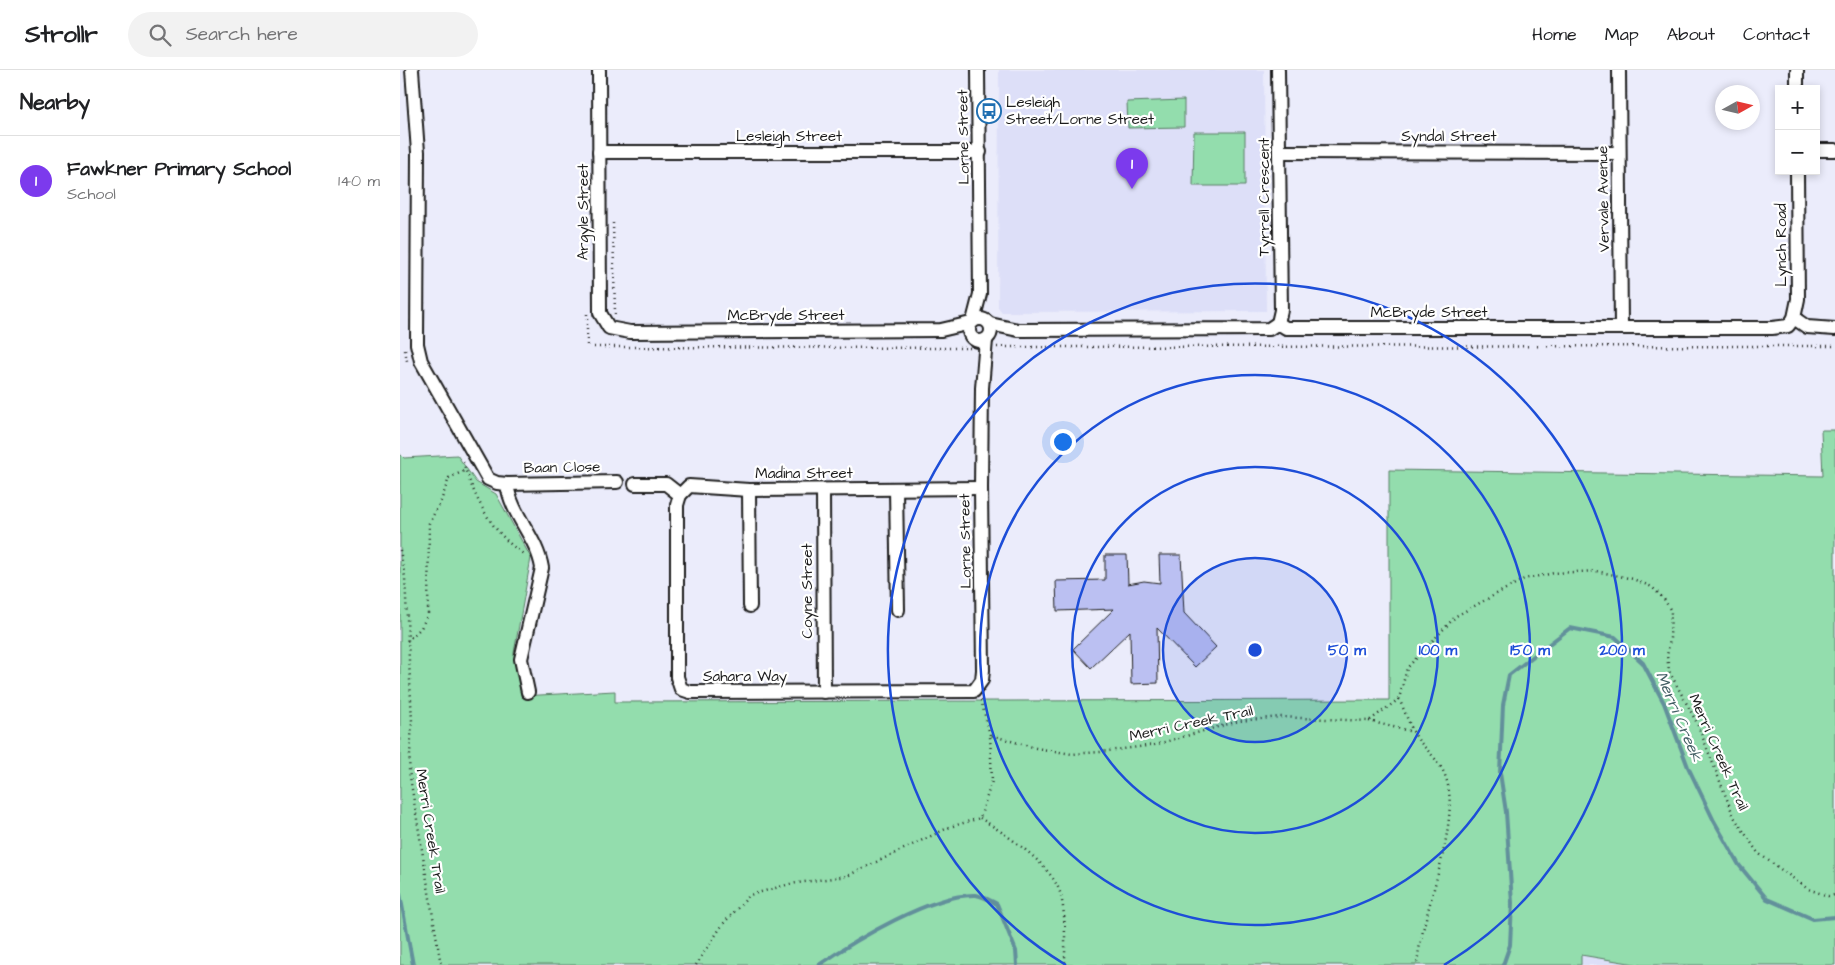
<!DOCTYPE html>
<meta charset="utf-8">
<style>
:root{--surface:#fff;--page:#f2f2f2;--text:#202124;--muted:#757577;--line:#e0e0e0;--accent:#7c3aed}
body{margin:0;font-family:"Architects Daughter",sans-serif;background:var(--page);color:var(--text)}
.controls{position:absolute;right:15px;top:15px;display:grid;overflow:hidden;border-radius:0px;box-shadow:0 2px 8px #0003}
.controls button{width:45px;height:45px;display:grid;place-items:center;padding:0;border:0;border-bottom:1px solid var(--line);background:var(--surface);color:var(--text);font:25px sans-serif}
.compass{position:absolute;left:1315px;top:15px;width:45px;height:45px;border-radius:50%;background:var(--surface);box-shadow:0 2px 8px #0003;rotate:82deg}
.you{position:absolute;left:662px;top:371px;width:18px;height:18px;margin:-12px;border:4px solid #fff;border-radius:50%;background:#1a73e8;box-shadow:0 0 0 8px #1a73e833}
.badge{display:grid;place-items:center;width:32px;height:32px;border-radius:50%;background:var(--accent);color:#fff;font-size:16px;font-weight:700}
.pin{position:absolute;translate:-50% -41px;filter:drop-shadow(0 1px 2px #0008)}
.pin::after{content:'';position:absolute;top:26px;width:18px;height:15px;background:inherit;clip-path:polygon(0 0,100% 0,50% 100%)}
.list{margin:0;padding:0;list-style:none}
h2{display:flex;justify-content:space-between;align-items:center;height:65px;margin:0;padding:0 20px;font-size:21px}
h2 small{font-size:16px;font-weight:400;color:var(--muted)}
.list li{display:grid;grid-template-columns:32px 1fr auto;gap:15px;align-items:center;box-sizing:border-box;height:90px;padding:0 20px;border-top:1px solid var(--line)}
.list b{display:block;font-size:19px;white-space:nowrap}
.list p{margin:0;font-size:16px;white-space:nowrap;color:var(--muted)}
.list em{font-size:16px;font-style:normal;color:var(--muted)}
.icon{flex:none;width:28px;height:28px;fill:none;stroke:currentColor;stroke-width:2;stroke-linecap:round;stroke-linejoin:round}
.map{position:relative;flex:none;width:1435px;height:895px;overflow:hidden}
header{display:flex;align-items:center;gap:30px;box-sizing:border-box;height:70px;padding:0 25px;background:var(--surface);border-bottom:1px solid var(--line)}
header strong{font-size:24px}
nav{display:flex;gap:28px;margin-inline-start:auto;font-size:18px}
.search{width:350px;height:45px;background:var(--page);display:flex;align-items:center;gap:12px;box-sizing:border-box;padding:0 18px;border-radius:28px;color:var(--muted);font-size:19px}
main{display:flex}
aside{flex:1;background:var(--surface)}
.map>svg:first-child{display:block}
</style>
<header>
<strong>Strollr</strong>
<div class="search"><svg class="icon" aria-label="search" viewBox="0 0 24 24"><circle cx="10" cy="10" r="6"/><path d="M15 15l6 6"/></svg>Search here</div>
<nav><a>Home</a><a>Map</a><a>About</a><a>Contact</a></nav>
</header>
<main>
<aside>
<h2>Nearby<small></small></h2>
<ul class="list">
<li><span class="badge">1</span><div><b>Fawkner Primary School</b><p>School</p></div><em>140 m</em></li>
</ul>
</aside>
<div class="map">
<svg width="1435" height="895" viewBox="0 0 1435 895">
<rect width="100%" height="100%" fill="#ebecfb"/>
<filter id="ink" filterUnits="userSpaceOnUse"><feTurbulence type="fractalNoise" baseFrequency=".02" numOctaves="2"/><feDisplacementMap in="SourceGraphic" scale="10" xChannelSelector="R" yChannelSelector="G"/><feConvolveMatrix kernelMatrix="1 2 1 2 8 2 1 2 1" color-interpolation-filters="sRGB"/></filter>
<g filter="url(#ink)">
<!-- built -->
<g fill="#dddff8">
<path d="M599,0H864L866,241L602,242L598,237Z"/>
<path d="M1181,885L1241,895H1181Z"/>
</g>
<!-- green -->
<g fill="#93ddad" stroke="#587c64">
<path d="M784,30V57L728,58L727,32Z"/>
<path d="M794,62H845V116H793Z"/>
<path d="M1421,360H1435V895H1241L1181,885V895H0V384L4,388L57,385L76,412L96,424L131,488L114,583L121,626L215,621V632L989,630V400L1423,406Z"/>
</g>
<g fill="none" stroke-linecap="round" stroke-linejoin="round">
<!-- stream -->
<g stroke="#62909b" stroke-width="4">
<path d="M0,824L13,895"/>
<path d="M419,895C454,871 533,823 576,825C583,826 591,831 597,834L616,881L617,895"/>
<path d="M1103,895L1110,875L1112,833L1106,742L1100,703L1103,635L1109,605L1170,558L1215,567L1243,593L1264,633L1288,697L1314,751L1339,795L1367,829L1413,849L1435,847"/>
</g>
</g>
<!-- building -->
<path fill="#bbc0f2" stroke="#1c1c1c" d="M705,485H727L728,514L744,511L760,513L759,485H781L784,543L816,577L795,597L757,558L758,613L731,614L730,561L691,598L673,579L714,539L657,541L656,511L705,510Z"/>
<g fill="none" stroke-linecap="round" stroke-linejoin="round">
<defs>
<g id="minor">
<path d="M12,0L18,82L17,274L21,291L88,409L97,413L107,414L217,412"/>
<path d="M199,0L200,243L209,258L230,262L541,260L571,253"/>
<path d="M1219,0L1221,258"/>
<path d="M1397,19V0"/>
<path d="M1416,80H1435"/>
<path d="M199,82H580"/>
<path d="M880,82L1219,83"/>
<path d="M1394,248L1398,229L1397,101"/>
<circle cx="580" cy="260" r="11"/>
<path d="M573,251L580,224L578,0"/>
<path d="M878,253L881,240L878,0"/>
<path d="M590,254L618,260L869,259L878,253L886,258H1372L1388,256L1394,248L1407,257L1435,259"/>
<path d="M107,414C111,445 137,467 142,498L121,589L128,622"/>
<path d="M235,414H266L280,425"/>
<path d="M496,419L498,540"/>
<path d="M349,420L350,536"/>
<path d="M423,420L424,622"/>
<path d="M280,425L277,435V607L281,619L290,622L574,621L582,610L583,600L581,418L582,318L586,270"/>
<path d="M280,425L289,416L349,420L581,418"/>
</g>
</defs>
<!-- minor casing -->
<use href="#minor" stroke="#1c1c1c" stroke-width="16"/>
<!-- path -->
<g stroke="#1c1c1c" stroke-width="2.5" stroke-dasharray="1 4" stroke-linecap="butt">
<path d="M213,153L215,244"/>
<path d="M187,244V277L574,278"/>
<path d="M597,277L1435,276"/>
<path d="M5,280L7,291"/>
<path d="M63,392C75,429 92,464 125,485"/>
<path d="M0,480L5,507L12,652L9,701L41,895"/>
<path d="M7,571L21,558L28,544L29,453L41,431L49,408L66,400"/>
<path d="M999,629C1006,643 1010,659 1019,671C1029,682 1041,693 1046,708C1062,755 1021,843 1017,895"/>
<path d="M581,630L590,665"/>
<path d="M969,651L1013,662"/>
<path d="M580,748C605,764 654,795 661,826C666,848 665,873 665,895"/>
<path d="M296,895L323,854L350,825L390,814L447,806L550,757L580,748L592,711L590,665L636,678L672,684L700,682L754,675L839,651L880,647L969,651L999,629L1007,598L1056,546L1124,509L1154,503L1196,501L1233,509L1252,517L1264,529L1271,541L1270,569L1267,586L1269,601L1297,653L1334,747L1358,783L1408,819L1428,826L1435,825"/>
</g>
<!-- minor -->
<use href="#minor" stroke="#fff" stroke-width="12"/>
</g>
</g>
<!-- distance rings -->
<circle cx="855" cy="580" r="92" fill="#1d4ed8" fill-opacity=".12"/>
<g fill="none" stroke="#1d4ed8" stroke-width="2.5">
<circle cx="855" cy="580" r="92"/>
<circle cx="855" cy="580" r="183"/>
<circle cx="855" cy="580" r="275"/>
<path d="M666 895A367 367 0 1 1 1044 895"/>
</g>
<!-- icons -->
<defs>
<symbol id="bus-ring" viewBox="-11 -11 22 22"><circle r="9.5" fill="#fff" stroke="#1f6fb2" stroke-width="1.5"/><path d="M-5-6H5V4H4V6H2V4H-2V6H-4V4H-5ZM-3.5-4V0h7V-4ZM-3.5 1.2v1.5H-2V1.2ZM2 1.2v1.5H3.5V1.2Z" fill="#1f6fb2"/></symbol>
</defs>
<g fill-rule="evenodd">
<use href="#bus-ring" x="575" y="27" width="28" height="28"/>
</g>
<g text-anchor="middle" stroke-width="4.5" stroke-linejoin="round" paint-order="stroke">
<!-- poi labels -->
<g font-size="15" fill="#1c1c1c" stroke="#fff" text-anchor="start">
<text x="606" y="37">Lesleigh<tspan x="606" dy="17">Street/Lorne Street</tspan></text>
</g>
<!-- street labels -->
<g font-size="15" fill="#1c1c1c" stroke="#fff">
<text x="389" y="71">Lesleigh Street</text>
<text x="1049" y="71">Syndal Street</text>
<text transform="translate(563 67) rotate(-91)" y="5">Lorne Street</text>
<text transform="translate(864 127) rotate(-90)" y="5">Tyrrell Crescent</text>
<text transform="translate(1203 129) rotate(-91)" y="5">Vervale Avenue</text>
<text transform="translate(183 142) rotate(-90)" y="5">Argyle Street</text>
<text transform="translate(1381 175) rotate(-90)" y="5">Lynch Road</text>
<text x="1029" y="247">McBryde Street</text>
<text x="386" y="250">McBryde Street</text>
<text transform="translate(162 397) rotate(-1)" y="5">Baan Close</text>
<text x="404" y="408">Madina Street</text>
<text transform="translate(565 471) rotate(-91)" y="5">Lorne Street</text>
<text transform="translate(407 521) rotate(-90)" y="5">Coyne Street</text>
<text x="345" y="611">Sahara Way</text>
<text transform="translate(791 653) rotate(-12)" y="5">Merri Creek Trail</text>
<text transform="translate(1319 682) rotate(66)" y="5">Merri Creek Trail</text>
<text transform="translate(31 761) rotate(81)" y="5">Merri Creek Trail</text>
</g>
<!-- water labels -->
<g font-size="16" font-style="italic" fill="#456066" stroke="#fff">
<text transform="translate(1280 646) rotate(67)" y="6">Merri Creek</text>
</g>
</g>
<circle cx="855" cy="580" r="8" fill="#1d4ed8" stroke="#fff" stroke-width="2.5"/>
<g font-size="15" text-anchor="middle" font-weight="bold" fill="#1d4ed8" stroke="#fff" stroke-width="4.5" stroke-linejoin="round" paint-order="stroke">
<text x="947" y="585">50 m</text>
<text x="1038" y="585">100 m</text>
<text x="1130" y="585">150 m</text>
<text x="1222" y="585">200 m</text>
</g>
</svg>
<div class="controls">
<button>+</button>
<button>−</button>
</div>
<svg class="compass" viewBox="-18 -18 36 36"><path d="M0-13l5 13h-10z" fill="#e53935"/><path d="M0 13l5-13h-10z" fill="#757577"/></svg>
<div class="you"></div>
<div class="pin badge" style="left:732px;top:119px">1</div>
</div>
</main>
